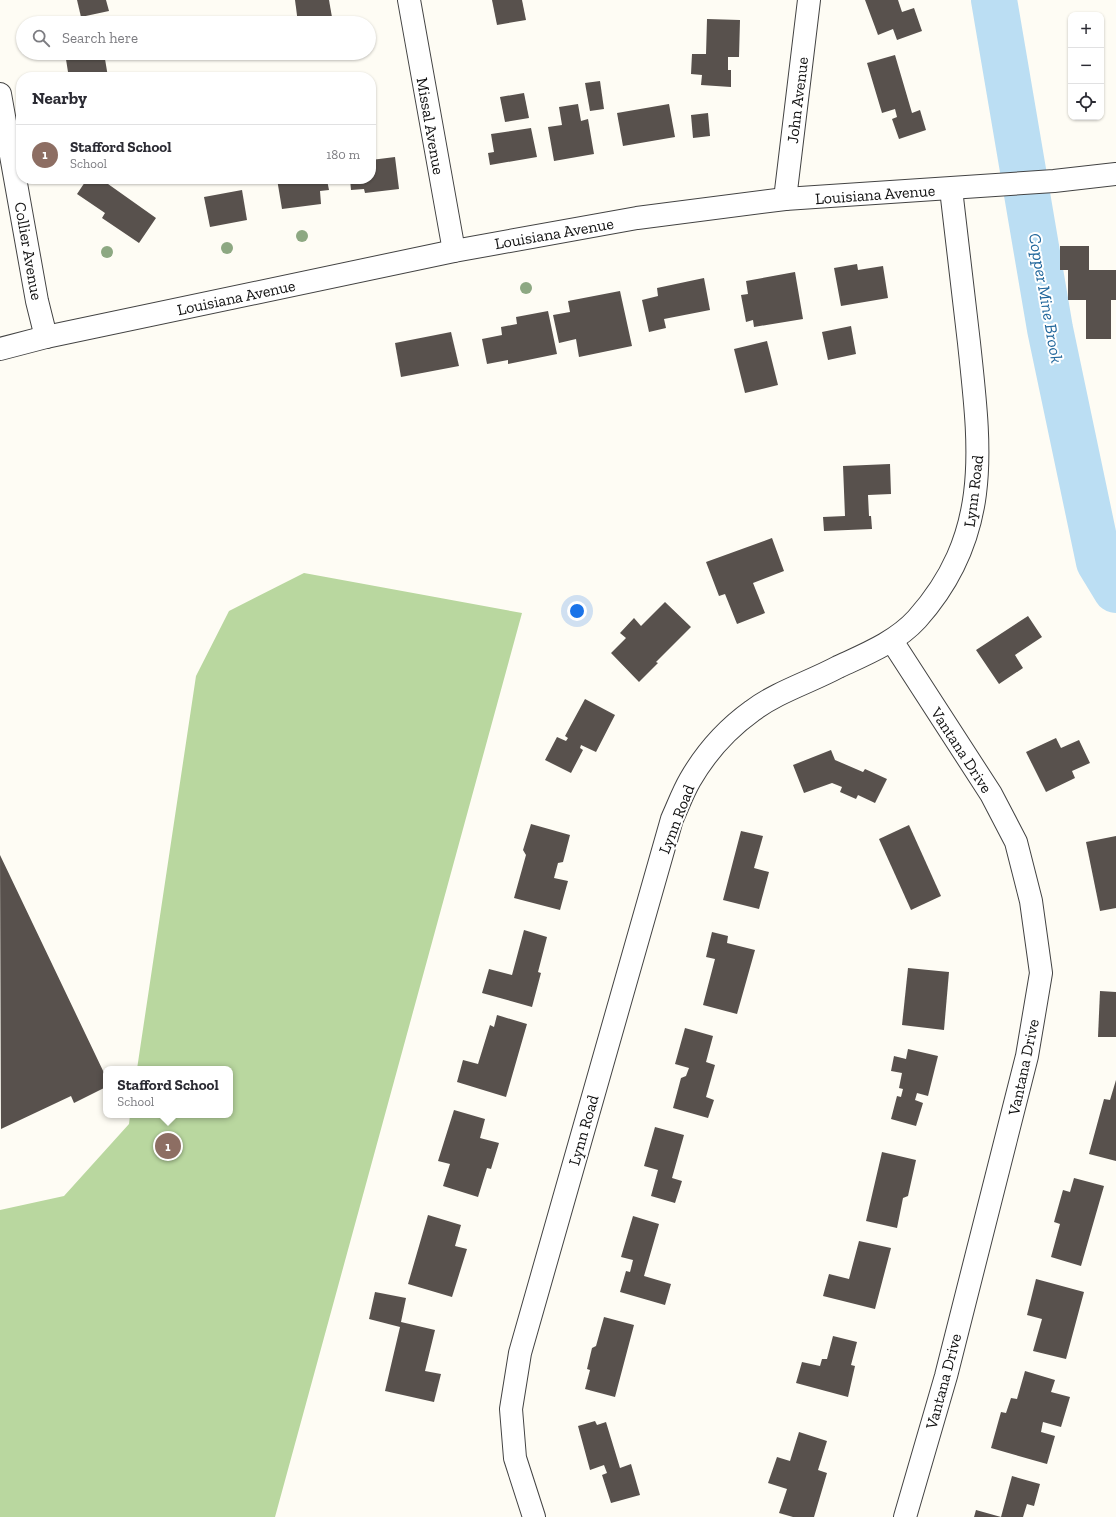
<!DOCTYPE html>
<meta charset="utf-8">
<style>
:root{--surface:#fff;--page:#f2f2f3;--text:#2b2b33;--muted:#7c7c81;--line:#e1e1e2;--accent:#1a73e8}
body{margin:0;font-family:"Zilla Slab",serif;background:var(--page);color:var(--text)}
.controls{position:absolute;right:12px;top:12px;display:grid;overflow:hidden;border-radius:8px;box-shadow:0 1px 3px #0004}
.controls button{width:36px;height:36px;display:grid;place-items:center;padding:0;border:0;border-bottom:1px solid var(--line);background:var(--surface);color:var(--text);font:20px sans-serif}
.you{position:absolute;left:577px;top:611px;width:14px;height:14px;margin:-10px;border:3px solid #fff;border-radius:50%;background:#1a73e8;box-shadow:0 0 0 6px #1a73e833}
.badge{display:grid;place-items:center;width:26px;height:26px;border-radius:50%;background:var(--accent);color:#fff;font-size:13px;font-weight:700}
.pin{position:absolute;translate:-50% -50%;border:2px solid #fff;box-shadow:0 1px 4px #0006}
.popup{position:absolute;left:103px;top:1066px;width:130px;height:52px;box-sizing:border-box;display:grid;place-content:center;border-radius:8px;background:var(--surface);filter:drop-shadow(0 1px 3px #0005);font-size:13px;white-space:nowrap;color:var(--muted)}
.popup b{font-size:15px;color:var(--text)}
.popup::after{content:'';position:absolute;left:50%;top:100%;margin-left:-8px;border:8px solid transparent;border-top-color:var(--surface)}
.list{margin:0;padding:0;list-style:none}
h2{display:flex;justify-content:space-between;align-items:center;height:52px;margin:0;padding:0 16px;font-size:17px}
h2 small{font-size:13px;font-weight:400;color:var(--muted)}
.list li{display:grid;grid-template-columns:26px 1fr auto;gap:12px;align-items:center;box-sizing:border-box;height:60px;padding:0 16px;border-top:1px solid var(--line)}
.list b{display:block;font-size:15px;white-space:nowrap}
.list p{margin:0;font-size:13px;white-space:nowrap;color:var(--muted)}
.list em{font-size:13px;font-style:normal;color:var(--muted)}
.icon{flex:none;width:22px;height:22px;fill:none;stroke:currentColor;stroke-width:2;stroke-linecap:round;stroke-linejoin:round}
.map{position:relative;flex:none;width:1116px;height:1517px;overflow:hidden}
.search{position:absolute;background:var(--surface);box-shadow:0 1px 3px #0004;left:16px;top:16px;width:360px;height:44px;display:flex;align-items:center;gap:10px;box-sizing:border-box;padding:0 14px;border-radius:22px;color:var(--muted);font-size:15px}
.panel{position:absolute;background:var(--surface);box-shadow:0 1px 3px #0004;left:16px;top:72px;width:360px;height:112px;border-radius:16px}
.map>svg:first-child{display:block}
</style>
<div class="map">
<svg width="1116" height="1517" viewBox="0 0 1116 1517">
<rect width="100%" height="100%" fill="#fefcf4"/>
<!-- forest -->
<path fill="#b9d79f" d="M304,573L522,613L275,1517H0V1210L64,1196L129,1124L130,1115H230V1069H137L196,676L229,611Z"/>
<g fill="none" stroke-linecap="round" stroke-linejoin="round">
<!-- river -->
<path stroke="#bbdef3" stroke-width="46" d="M994,0L1050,329L1099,562L1116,590"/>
</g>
<!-- building -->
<g fill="#58514d">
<path d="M77,0H106L109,11L81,17Z"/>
<path d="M295,0H329L333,23H298Z"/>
<path d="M492,0H522L526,20L497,25Z"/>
<path d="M865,0H898L902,12L914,8L922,31L897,40L893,29L878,35Z"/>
<path d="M707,19L740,20L739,57H728V70H731V87L701,85L702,75L691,74L692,54H706Z"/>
<path d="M65,53H104L108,77H61V73L68,72Z"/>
<path d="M310,53H332V54L311,57Z"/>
<path d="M895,55L912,113L920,110L926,130L899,139L892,119L897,117L895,109L882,113L867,63Z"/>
<path d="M600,81L604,109L590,111L585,83Z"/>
<path d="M524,93L529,118L505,122L500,97Z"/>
<path d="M578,104L581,121L588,119L594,154L554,161L548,127L562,125L559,107Z"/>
<path d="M669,104L675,137L623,146L617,113Z"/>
<path d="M708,113L710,136L693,138L691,115Z"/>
<path d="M531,128L537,157L490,165L488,153L494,152L491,134Z"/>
<path d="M395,157L399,189L365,193L364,189L351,190L350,179H371V160Z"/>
<path d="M87,179H101L156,218L139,243L102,218L105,213L77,194Z"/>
<path d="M277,179L327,180L329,190L320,191L321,204L282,209Z"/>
<path d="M242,190L247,220L210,227L204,197Z"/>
<path d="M1060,246H1089V270H1116V300H1111V339H1086V300H1068V270H1060Z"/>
<path d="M857,264L858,270L883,266L888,298L841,306L834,268Z"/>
<path d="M795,272L803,319L754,327L753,320L746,322L741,295L748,294L746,281Z"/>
<path d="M704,278L710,310L664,319L666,328L649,332L642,300L658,296L657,288Z"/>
<path d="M620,291L632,346L579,357L576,339L559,343L553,315L570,312L568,301Z"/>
<path d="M548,311L557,354L508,364V360L487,364L482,339L502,335L501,327L517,324L516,317Z"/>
<path d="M851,326L856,354L828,360L822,332Z"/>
<path d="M451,332L459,366L401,377L395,343Z"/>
<path d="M767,341L778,385L745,393L734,349Z"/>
<path d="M890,464L891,494L868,495L869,516H871L872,529L824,531L823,517L845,516L843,466Z"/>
<path d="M772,538L784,571L753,583L765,613L737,624L725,594L719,596L706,562Z"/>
<path d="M665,602L691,627L656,662L658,663L639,682L611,653L626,638L620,633L634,618L641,626Z"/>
<path d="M1028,616L1042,637L1015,655L1023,668L999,684L976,650Z"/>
<path d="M585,699L615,715L596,752L581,745L580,748L583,750L571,773L545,760L557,737L566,741L568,738L565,736Z"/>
<path d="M1056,738L1061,748L1079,740L1090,763L1072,771L1075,778L1046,792L1026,752Z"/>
<path d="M831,750L835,760L863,772L865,769L887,779L875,803L858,795L856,799L840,792L842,787L832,783L804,793L793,765Z"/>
<path d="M531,824L570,835L563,862L558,863L554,878L568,881L560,910L514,898L526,855L523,850Z"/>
<path d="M909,825L941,896L911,910L879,839Z"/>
<path d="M741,831L763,836L754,868L769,872L759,909L723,900Z"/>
<path d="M1116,836V908L1100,911L1086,842Z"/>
<path d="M0,855L106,1077V1087L74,1103L71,1096L1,1129Z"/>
<path d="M524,930L547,937L538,972L541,973L532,1007L482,993L489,969L512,975Z"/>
<path d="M712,932L728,936L727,943L755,950L737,1014L703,1005L715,959L706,957Z"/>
<path d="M908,968L949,972L944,1030L902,1025Z"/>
<path d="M1100,991L1116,992V1037H1098Z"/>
<path d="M497,1015L527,1024L506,1097L457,1082L463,1060L478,1064L490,1025L494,1027Z"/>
<path d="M685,1028L713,1036L706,1062L715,1065L706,1097L714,1100L708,1118L673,1108L681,1078L686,1076L689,1068L675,1064Z"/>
<path d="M908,1049L938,1056L928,1096L917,1093L915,1100L923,1103L916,1126L891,1119L897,1096L901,1097L903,1089L899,1088L902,1073L891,1071L894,1056L906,1059Z"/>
<path d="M1116,1080V1161L1089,1154L1104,1099L1110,1100Z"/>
<path d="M454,1110L485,1119L480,1138L499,1143L491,1169L487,1168L478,1197L443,1186L450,1164L438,1161Z"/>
<path d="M655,1127L684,1135L672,1178L682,1181L675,1203L651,1196L658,1170L644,1166Z"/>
<path d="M882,1152L916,1160L908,1196L903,1198L897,1228L866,1221Z"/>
<path d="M1074,1178L1104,1186L1081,1266L1051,1257L1060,1224L1054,1222L1063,1190L1070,1192Z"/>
<path d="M428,1215L461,1225L455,1246L467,1249L452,1297L408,1284Z"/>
<path d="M633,1216L659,1224L644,1276L671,1284L665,1305L620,1292L626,1271L630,1272L633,1260L621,1257Z"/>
<path d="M859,1241L891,1248L875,1309L823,1296L829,1274L849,1279Z"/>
<path d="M1036,1279L1084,1292L1066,1359L1033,1351L1042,1319L1027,1315Z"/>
<path d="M375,1292L406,1298L401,1322L435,1330L425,1371L441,1374L434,1402L385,1391L400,1327L369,1319Z"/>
<path d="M604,1317L634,1325L615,1397L585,1389L590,1370L587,1369L592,1348L596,1346Z"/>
<path d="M833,1336L857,1342L851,1365L855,1366L848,1397L796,1383L802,1362L820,1366L822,1359H827Z"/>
<path d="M1025,1371L1055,1380L1051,1392L1070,1397L1061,1427L1043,1422L1041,1432L1055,1436L1047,1464L991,1448L1001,1412L1006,1413L1011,1398L1017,1399Z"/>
<path d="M595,1421L597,1425L606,1422L620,1468L631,1464L640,1495L611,1503L602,1475L607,1473L604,1465L590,1470L578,1426Z"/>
<path d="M799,1432L827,1441L818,1470L827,1473L814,1517H793L779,1513L787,1489L768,1483L777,1457L790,1461Z"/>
<path d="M1012,1476L1040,1484L1034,1506L1027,1504L1023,1517H1001Z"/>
<path d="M976,1510L1001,1517H974Z"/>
</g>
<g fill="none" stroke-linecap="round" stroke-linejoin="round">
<defs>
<g id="minor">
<path d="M409,0L454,251"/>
<path d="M0,94L37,301L46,337"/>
<path d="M785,199L809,0"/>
<path d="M0,349L46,337L454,251L637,218L785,199L1054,181L1116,174"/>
<path d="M892,641L991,794L1016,842L1031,901L1041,973L1027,1056L946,1376L905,1517"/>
<path d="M534,1517L515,1458L511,1409L520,1353L672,819C678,806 683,792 690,780C705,754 727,729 752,711C777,692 810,682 838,667C866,654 896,642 917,619C993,534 980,447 969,343C963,292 957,240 951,189"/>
</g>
</defs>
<!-- minor casing -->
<use href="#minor" stroke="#434343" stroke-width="24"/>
<!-- minor -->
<use href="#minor" stroke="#fff" stroke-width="22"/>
</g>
<!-- trees -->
<g fill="#8da882">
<circle cx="302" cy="236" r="6"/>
<circle cx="227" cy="248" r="6"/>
<circle cx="107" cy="252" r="6"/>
<circle cx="526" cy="288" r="6"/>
</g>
<g text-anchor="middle" stroke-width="4" stroke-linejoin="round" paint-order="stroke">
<!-- street labels -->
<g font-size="16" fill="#101010" stroke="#fff">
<text transform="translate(797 100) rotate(-83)" y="6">John Avenue</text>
<text transform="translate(431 126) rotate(80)" y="6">Missal Avenue</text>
<text transform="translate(875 194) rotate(-4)" y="6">Louisiana Avenue</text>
<text transform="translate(554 233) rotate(-10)" y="6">Louisiana Avenue</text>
<text transform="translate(29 251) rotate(80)" y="6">Collier Avenue</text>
<text transform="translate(236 297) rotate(-12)" y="6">Louisiana Avenue</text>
<text transform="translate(973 491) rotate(-83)" y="6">Lynn Road</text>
<text transform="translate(962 750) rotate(57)" y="6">Vantana Drive</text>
<text transform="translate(676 819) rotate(-69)" y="6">Lynn Road</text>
<text transform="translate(1023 1067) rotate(-78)" y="6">Vantana Drive</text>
<text transform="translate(583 1130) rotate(-74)" y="6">Lynn Road</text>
<text transform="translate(943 1381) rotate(-75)" y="6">Vantana Drive</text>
</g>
<!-- water labels -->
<g font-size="17" font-style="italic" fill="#20669b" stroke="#fff">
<text transform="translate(1046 298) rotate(80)" y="6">Copper Mine Brook</text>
</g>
</g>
</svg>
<div class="controls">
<button>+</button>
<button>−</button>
<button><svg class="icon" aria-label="locate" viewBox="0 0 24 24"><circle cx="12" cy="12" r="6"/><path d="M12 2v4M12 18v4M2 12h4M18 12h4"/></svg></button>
</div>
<div class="you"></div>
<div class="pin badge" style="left:168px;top:1146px;background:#8d6e63">1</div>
<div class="popup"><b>Stafford School</b>School</div>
<div class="search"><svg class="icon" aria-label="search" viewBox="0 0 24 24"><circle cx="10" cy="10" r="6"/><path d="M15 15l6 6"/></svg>Search here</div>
<section class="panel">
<h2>Nearby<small></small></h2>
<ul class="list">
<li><span class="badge" style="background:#8d6e63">1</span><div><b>Stafford School</b><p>School</p></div><em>180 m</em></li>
</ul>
</section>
</div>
